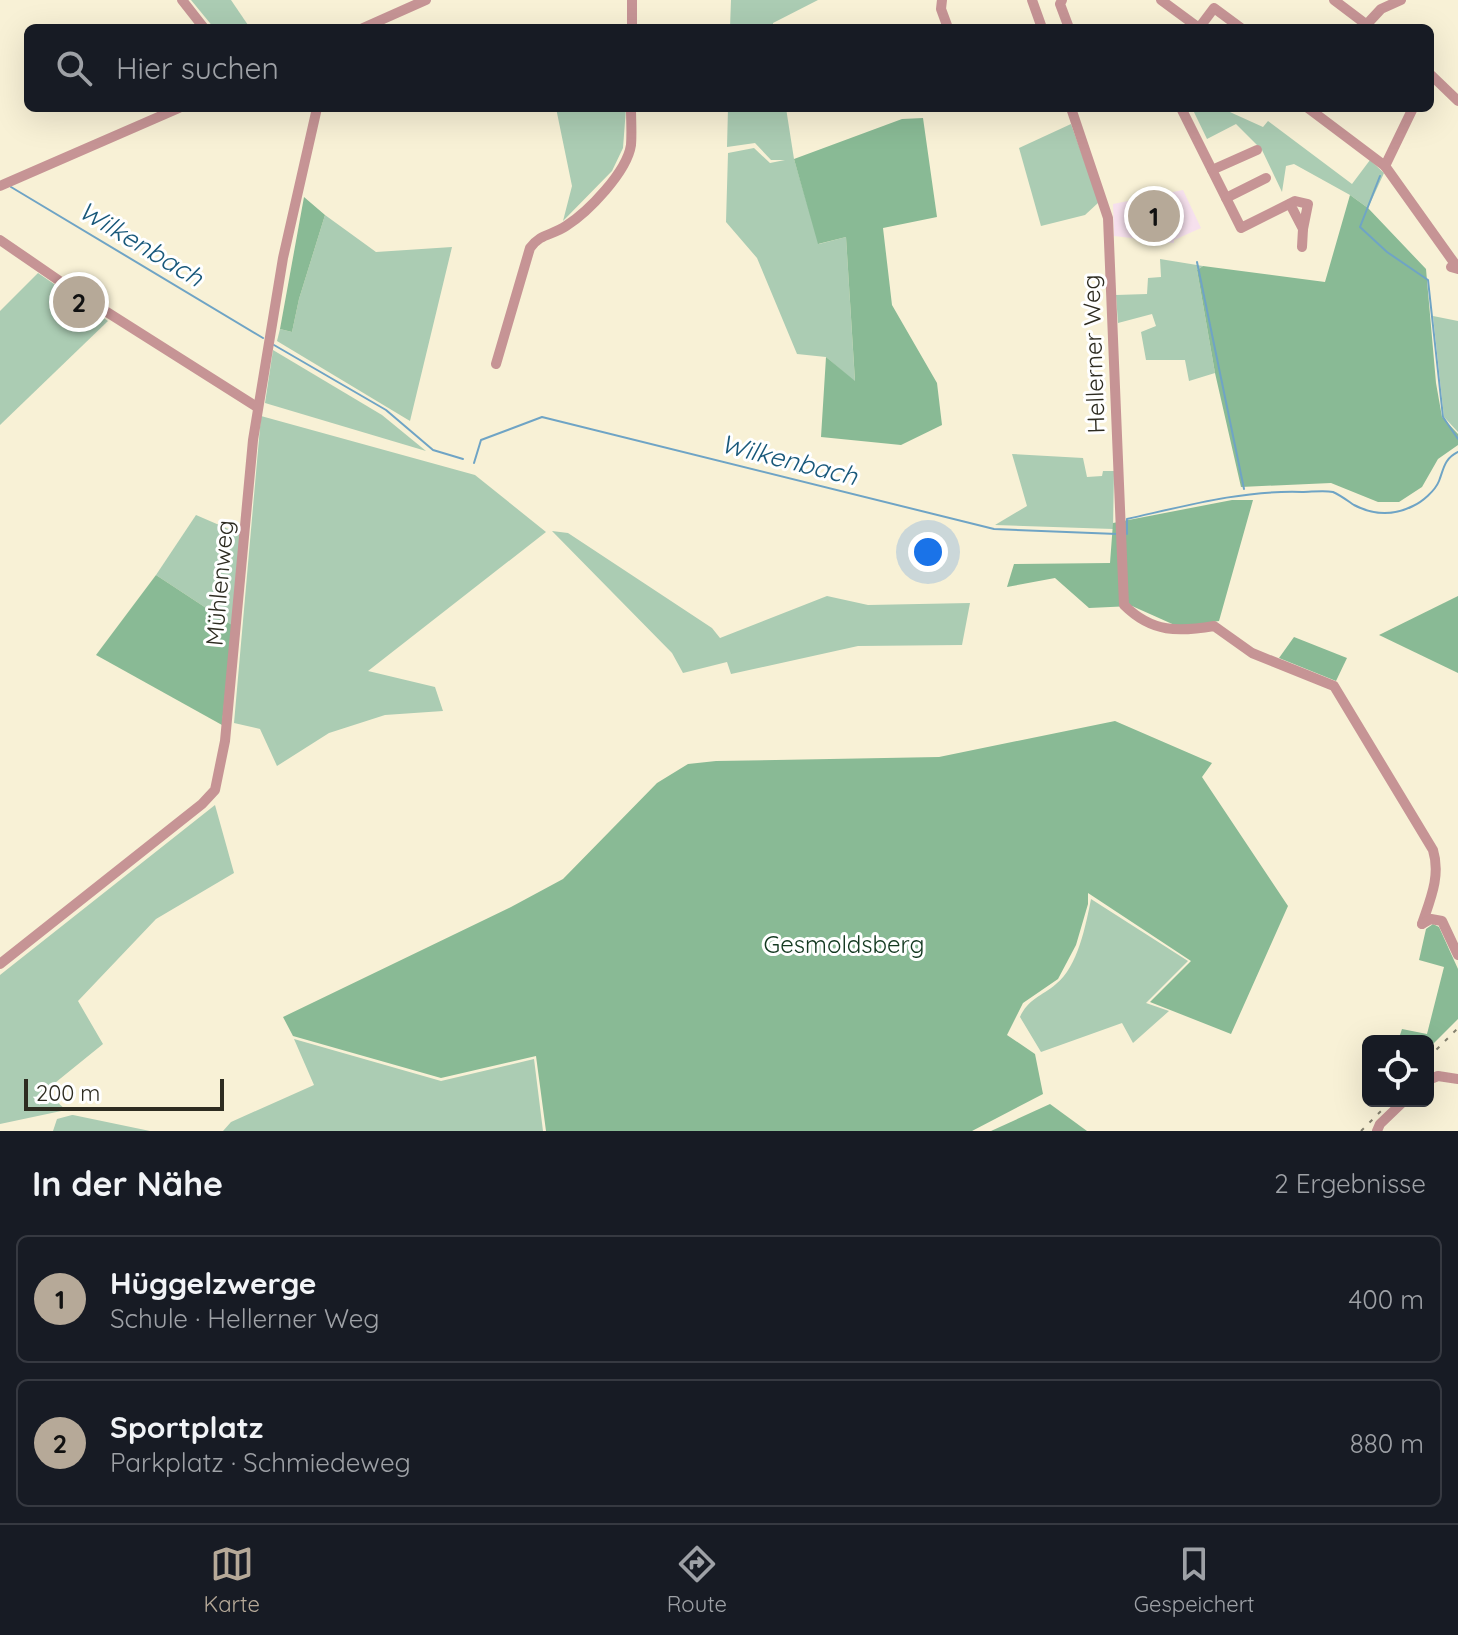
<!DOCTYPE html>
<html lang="de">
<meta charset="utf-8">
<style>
:root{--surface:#171b24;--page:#242831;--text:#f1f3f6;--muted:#9ea1a6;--line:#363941;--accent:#b6a998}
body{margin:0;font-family:Quicksand,sans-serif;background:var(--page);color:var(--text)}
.controls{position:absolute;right:24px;bottom:24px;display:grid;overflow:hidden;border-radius:12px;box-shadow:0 8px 32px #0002}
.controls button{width:72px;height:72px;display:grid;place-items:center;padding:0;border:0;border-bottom:2px solid var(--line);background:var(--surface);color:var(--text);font:40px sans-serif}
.scale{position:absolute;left:24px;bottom:20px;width:200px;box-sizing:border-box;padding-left:8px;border:4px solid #2e2c21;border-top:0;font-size:22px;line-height:28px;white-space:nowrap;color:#2e2c21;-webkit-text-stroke:6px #fff;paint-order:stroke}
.you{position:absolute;left:928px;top:552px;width:28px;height:28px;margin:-20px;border:6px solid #fff;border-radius:50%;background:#1a73e8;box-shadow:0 0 0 12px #1a73e833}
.badge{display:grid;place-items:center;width:52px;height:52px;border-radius:50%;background:var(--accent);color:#111;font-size:26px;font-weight:700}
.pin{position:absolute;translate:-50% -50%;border:4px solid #fff;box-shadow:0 2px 8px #0006}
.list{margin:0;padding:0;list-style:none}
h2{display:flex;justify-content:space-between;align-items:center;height:104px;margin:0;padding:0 32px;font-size:34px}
h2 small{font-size:26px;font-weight:400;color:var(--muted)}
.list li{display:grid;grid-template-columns:52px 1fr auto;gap:24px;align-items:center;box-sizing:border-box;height:128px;margin:0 16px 16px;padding:0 16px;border:2px solid var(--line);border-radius:12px}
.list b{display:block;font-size:30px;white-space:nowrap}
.list p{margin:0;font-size:26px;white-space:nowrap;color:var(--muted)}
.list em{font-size:26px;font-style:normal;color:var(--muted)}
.icon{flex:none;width:44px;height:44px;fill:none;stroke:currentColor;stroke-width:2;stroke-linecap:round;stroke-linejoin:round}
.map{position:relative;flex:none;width:1458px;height:1131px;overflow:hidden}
.search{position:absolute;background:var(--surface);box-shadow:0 8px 32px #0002;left:24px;right:24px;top:24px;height:88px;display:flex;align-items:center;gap:20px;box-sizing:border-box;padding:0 28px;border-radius:12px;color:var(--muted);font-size:30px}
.sheet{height:392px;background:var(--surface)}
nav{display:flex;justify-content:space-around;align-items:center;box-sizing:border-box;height:112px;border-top:2px solid var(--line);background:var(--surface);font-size:22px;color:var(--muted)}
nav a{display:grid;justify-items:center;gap:4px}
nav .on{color:var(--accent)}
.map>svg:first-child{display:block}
</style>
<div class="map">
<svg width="1458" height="1131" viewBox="0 0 1458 1131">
<rect width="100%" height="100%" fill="#f8f1d6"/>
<!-- education -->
<path fill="#f6e0ed" d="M1183,190L1201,228L1174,240V243L1114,236L1113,204Z"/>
<!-- green -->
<g fill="#abccb3">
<path d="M191,0H231L250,28H214Z"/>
<path d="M731,0H818L773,23V28H730Z"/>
<path d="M556,108H626L623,148L612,171L563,221L572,186Z"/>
<path d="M728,108H786L794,159L819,244L846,237L855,382L826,357L797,354L757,258L726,222L728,153L754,148L770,163L785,160H771L755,143L727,147Z"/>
<path d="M1192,108H1221L1263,127L1268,121L1352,184L1370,160L1384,173L1368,208L1350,195L1294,164L1286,166L1282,192L1262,150L1236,124L1207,139Z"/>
<path d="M1071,124L1099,202L1085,215L1041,226L1019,148Z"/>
<path d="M325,215L376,252L452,247L410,421L277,341L280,329L292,332L299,299Z"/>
<path d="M1160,259L1203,266L1197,270L1215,373L1189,381L1185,360H1146L1141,332L1156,326L1152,314L1118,323L1116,295L1147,294L1148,278L1161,277Z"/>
<path d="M38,273L108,321L0,425V311Z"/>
<path d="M1433,316L1458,321V432L1444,417Z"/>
<path d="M273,350L382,415L426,451L265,403Z"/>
<path d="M261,416L475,475L546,532L368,671L435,687L443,711L385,715L329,733L277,766L260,729L234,723Z"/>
<path d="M1012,454L1083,458L1087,477L1102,476L1103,471H1114L1113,529L995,525L1027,506Z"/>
<path d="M196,515L240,534L232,625L156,575Z"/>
<path d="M552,531L568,533L712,628L720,638L827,596L868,605L970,603L962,645L858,646L731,674L727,662L683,673L672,653Z"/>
<path d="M215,805L234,873L156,919L78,1001L103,1044L45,1091L66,1110L0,1124V975Z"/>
<path d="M1091,899L1188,961L1146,1003L1169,1011L1133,1043L1122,1023L1041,1052L1020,1017C1028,999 1042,996 1056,984C1078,967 1086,924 1091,899Z"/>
<path d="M294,1039L441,1081L534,1059L543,1131H223L231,1122L314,1085Z"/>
<path d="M72,1115H73L150,1131H53L57,1119Z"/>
</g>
<!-- forest -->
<g fill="#89ba95">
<path d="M923,118L937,217L883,228L892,305L937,383L942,425L901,445L821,437L826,357L855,381L846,237L818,244L794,159L902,119Z"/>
<path d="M1350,195L1368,208L1426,269L1436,383L1442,417L1458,434V445L1438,459L1422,487L1399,502H1378L1331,483L1241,487L1215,373L1197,270L1203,266L1325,282Z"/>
<path d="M304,197L325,215L299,299L292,332L280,329Z"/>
<path d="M1232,500H1253L1219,621L1179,627L1132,606L1089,608L1055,578L1007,587L1014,564L1110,563L1113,523Z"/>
<path d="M156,575L232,625L222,725L96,655Z"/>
<path d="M1458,596V673L1379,635Z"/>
<path d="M1294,637L1347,658L1336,681L1279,658Z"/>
<path d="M1115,721L1212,763L1202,777L1288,906L1231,1034L1150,1002L1191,961L1088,893V904L1076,945L1058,979L1023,1003L1007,1035L1035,1054L1043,1094L972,1131H546L536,1056L441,1078L293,1036L283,1017L511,907L563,879L657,783L688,764L716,761L939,757Z"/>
<path d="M1433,924L1439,927L1458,969V1019L1428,1049V1041H1398L1402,1029L1427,1034L1444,967L1419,960L1426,929Z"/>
<path d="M1050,1104L1087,1131H991Z"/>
</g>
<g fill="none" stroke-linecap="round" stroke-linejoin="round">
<!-- stream -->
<g stroke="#6fa4c5" stroke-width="2">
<path d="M1380,176L1360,227L1387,252L1428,280L1443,417L1458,439"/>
<path d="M11,187L263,338"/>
<path d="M1197,262L1244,489"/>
<path d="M274,345L386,410L433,450L463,459"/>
<path d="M474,463L481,440L542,417L994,529L1117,534"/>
<path d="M1127,534V519C1185,506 1242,490 1302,492C1311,492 1324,490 1333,492C1340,495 1348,501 1354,505C1373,515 1393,516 1413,506C1422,502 1435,491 1439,481C1444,468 1444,459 1458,452"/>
</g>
<!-- minor -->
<g stroke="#c69495" stroke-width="10">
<path d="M182,0L204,28"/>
<path d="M942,0L941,9L948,28"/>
<path d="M1032,0L1042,28"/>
<path d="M1062,0L1060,4L1069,28"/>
<path d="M1161,0L1199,28L1214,8L1241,28"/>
<path d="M1334,0L1371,28"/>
<path d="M1364,23H1368L1381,9L1401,0"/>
<path d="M363,28L426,0"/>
<path d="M632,28V0"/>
<path d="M1430,74L1458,101"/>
<path d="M1071,108L1108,218L1124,605C1152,633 1179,632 1214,626L1252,653L1334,686L1433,850C1441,876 1430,900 1422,924"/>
<path d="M1181,108L1241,228L1295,201L1308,204L1303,229"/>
<path d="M1308,108L1385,166L1455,264L1451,267L1458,269"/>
<path d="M1385,166L1413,108"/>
<path d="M1212,170L1257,150"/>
<path d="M0,186L179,108"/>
<path d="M1226,198L1266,178"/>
<path d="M1290,204L1303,229L1302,247"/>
<path d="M0,240L80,295L257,407"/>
<path d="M496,364L530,248C541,233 551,236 566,226C588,212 627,172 631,145C632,133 631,120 631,108"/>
<path d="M1422,924L1431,919L1442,921L1458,955"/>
<path d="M0,964L202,804L215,790L225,741L253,440L283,258L317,108"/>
<path d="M1428,1080L1438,1076L1458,1079"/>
<path d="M1377,1131L1380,1124L1404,1101"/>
</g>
<!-- rail -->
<g stroke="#84806e" stroke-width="2" stroke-dasharray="4 8" stroke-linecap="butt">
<path d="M1428,1058L1458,1028"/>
<path d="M1361,1131L1391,1101"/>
</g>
</g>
<g text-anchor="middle" stroke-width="6" stroke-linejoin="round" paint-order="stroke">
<!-- street labels -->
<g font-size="24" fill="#2e2c21" stroke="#fff">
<text transform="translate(1094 354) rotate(-92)" y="8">Hellerner Weg</text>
<text transform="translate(220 583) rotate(-85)" y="8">Mühlenweg</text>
</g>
<!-- park labels -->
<g font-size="24" fill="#12381f" stroke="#fff">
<text x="844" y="953">Gesmoldsberg</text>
</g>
<!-- water labels -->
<g font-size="26" font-style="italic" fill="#18587a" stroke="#fff">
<text transform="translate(141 244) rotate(31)" y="9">Wilkenbach</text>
<text transform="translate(789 460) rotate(14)" y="9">Wilkenbach</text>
</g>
</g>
</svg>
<div class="controls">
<button><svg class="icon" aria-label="locate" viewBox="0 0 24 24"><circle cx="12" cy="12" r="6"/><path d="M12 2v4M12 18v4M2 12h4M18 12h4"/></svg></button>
</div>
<div class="scale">200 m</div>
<div class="you"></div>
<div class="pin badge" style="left:1154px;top:216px">1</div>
<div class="pin badge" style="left:79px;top:302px">2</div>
<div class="search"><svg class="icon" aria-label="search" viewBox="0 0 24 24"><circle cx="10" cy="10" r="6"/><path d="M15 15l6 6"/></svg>Hier suchen</div>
</div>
<section class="sheet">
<h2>In der Nähe<small>2 Ergebnisse</small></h2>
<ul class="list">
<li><span class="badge">1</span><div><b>Hüggelzwerge</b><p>Schule · Hellerner Weg</p></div><em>400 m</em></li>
<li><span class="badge">2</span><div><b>Sportplatz</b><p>Parkplatz · Schmiedeweg</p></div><em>880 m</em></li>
</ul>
</section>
<nav>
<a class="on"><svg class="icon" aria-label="map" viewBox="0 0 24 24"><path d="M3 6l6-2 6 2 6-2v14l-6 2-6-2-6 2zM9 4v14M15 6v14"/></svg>Karte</a>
<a><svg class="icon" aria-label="directions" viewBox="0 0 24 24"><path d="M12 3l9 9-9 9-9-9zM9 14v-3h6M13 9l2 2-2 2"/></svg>Route</a>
<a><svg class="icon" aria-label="saved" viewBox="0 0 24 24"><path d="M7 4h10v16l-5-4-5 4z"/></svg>Gespeichert</a>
</nav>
